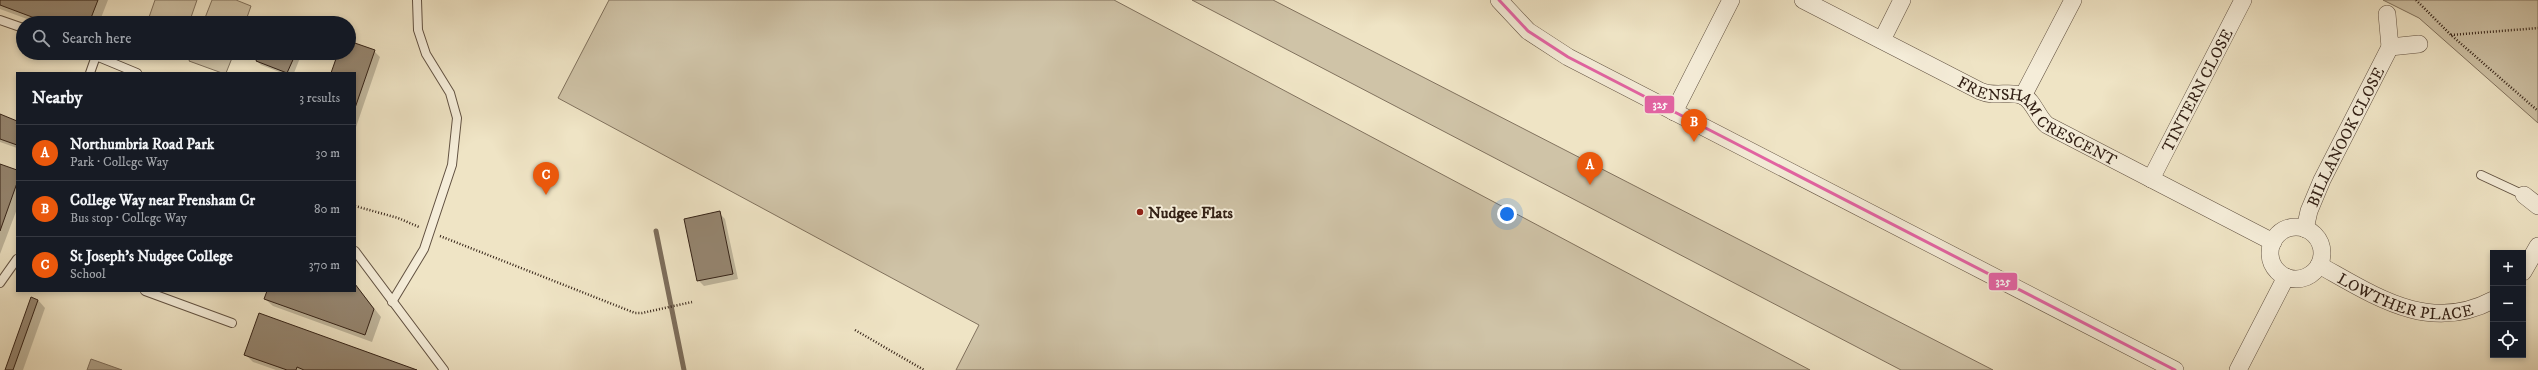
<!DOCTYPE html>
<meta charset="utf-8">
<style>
:root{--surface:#171b24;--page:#20242c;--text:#f1f3f6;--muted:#9ea1a6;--line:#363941;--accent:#ea580c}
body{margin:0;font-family:"IM FELL DW Pica",serif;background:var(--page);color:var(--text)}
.controls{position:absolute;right:12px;bottom:12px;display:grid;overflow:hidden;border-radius:0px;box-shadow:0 2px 6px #0003}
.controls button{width:36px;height:36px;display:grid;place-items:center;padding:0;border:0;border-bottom:1px solid var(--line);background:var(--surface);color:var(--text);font:20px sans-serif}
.you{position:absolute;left:1507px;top:214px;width:14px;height:14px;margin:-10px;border:3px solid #fff;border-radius:50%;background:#1a73e8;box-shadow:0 0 0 6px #1a73e833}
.badge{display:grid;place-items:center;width:26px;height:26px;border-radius:50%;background:var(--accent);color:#fff;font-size:13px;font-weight:700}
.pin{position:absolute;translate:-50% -33px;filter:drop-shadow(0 1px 2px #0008)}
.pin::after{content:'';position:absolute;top:21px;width:14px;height:12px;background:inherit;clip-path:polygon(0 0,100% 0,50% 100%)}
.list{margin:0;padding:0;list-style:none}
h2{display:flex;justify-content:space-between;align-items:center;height:52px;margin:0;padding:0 16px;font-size:17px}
h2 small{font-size:13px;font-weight:400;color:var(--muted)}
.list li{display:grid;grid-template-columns:26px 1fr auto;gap:12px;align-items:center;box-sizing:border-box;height:56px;padding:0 16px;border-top:1px solid var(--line)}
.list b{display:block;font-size:15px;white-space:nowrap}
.list p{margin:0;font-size:13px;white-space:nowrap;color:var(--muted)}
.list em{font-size:13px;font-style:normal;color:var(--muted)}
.icon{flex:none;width:22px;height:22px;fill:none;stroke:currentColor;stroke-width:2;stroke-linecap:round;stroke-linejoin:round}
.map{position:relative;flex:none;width:2538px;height:370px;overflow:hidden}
.search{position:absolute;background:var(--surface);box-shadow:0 2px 6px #0003;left:16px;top:16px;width:340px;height:44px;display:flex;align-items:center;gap:10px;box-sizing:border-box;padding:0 14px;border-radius:22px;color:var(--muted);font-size:15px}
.panel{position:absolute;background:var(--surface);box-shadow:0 2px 6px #0003;left:16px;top:72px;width:340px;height:220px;border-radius:0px}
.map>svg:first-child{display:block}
</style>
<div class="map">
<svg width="2538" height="370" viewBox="0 0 2538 370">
<rect width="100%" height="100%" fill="#efe4c5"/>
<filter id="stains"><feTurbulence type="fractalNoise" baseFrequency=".005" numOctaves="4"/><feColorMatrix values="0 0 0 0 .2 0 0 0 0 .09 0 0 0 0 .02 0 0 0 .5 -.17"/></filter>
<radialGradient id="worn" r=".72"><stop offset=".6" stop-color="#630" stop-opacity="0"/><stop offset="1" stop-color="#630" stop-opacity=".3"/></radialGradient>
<!-- green -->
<g fill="#cfc3a7" stroke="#81725e">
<path d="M155,0H197L189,23H147Z"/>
<path d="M212,0H236L251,6L245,23H203Z"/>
<path d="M609,0H1114L1810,370H956L979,325L558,98Z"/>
<path d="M1192,0H1273L1993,370H1901Z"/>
<path d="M2383,0H2538V123L2419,18Z"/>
<path d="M192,53H234L226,73H222L189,61Z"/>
</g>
<!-- water -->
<path fill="#afa28a" stroke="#7d6e5c" d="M91,359L122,370H87Z"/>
<!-- shadow -->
<g fill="#0003">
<path d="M0,0H108L99,23H38L0,9Z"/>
<path d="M349,42L374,51L380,57L355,130V73H332L339,53H349Z"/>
<path d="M260,53H293L300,58L294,73H282L261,65L257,61Z"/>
<path d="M0,116L17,122V148L0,142Z"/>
<path d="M0,165L17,171V209L0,254Z"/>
<path d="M719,213L725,219L738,279L704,286L698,280Z"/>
<path d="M355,284L381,317L372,342L273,306L265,299L268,291H355Z"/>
<path d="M38,300L45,308L23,370H6Z"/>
<path d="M245,354L414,370H276L253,362Z"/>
</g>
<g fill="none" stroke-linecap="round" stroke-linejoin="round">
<!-- stream -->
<path stroke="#7d6e5c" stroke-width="5" d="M656,231L684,370"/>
</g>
<!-- building -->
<g fill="#958671" stroke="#332116">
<path d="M0,0H98L89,23H48L0,5Z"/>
<path d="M349,41L375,50L355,108V73H331L338,53H349Z"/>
<path d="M259,53H296L287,73L256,61Z"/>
<path d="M0,114L17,121V145L0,139Z"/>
<path d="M0,164L17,170V183L0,231Z"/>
<path d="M720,211L733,274L697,281L684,219Z"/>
<path d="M355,284L374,309L365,335L264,299L267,291H355Z"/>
<path d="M31,297L38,300L13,370H5Z"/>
<path d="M259,313L417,370H304L297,367L296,370H287L244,355Z"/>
</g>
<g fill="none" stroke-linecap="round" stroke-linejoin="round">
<defs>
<g id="lane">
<path d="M0,20L23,28"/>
<path d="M87,53L96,56"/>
<path d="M90,73L96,56L137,73"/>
<path d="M2481,175L2524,195"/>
<path d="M355,251L444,370"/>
<path d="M0,283L17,259"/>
<path d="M145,291L232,323"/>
<path d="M392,302L424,249L452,165L457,118L450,93L426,54L418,30L417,0"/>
</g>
<g id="street">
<path d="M1499,0L1528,31L1568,57L2175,370"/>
<path id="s1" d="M1803,0L1980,91C1996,98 2010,90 2023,96C2034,101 2037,117 2047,125L2273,242"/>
<path d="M2387,14L2390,47L2419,44"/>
<path d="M1882,40L1902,0"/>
<path d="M2023,96L2073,0"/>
<path d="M1674,112L1731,0"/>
<path id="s2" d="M2151,179L2243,0"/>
<path d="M2524,195L2538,206"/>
<circle cx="2296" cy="253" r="26"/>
<path id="s3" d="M2305,229L2309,211L2322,180L2390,47"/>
<path id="s4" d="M2319,265C2375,296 2429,334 2493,300"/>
<path d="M2523,272L2538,246"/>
<path d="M2238,370L2286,277"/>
</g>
</defs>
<!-- lane casing -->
<use href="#lane" stroke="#625242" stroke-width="10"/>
<!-- street casing -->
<use href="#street" stroke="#625242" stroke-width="18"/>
<!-- path -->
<g stroke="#332116" stroke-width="2.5" stroke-dasharray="1 2" stroke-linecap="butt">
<path d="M2416,0L2451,35L2538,111"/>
<path d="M2451,35L2538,28"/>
<path d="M355,206L398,218L419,227"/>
<path d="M440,236L635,313H642L692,302"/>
<path d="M855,330L924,370"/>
</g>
<!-- lane -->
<use href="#lane" stroke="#f5edd9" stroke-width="8"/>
<!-- street -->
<use href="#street" stroke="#f5edd9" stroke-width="17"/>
<defs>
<path id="bus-1" d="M1499,0L1528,31L1568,57L2175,370"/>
</defs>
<!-- bus-1 casing -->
<use href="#bus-1" stroke="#f5edd9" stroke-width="6"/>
<!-- bus-1 -->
<use href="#bus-1" stroke="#e463a4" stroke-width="3"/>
</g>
<!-- markers -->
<circle fill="#8f2418" stroke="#f5edd9" stroke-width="1.5" cx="1140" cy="212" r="4"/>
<g text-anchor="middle" stroke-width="4" stroke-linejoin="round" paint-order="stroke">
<!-- street labels -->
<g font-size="16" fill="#332116" stroke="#f5edd9">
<text dy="6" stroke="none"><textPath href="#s2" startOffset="100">TINTERN CLOSE</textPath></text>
<text dy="6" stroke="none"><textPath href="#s1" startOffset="267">FRENSHAM CRESCENT</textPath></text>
<text dy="6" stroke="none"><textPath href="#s3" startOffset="101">BILLANOOK CLOSE</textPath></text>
<text dy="6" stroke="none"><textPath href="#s4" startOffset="94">LOWTHER PLACE</textPath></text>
</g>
<!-- poi labels -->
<g font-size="16" font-weight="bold" fill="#332116" stroke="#f5edd9" text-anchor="start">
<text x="1148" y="218">Nudgee Flats</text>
</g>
</g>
<g stroke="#f5edd9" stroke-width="1.5">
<rect x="1644" y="95" width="31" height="19" rx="4" fill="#e463a4"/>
<rect x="1988" y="272" width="30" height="19" rx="4" fill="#e463a4"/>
</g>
<g font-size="11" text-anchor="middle" font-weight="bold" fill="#fff">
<text x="1660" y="108">325</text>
<text x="2003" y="285">325</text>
</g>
<rect width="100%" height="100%" filter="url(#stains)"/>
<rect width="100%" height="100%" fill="url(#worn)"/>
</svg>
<div class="controls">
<button>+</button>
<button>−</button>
<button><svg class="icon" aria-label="locate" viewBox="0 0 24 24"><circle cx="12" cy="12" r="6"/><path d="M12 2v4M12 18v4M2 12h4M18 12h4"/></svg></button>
</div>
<div class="you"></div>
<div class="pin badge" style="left:1590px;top:185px">A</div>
<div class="pin badge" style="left:1694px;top:142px">B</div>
<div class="pin badge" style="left:546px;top:195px">C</div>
<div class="search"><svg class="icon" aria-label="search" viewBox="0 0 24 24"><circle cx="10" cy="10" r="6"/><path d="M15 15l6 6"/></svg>Search here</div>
<section class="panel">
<h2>Nearby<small>3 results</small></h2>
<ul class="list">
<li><span class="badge">A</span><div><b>Northumbria Road Park</b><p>Park · College Way</p></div><em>30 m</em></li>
<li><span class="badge">B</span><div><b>College Way near Frensham Cr</b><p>Bus stop · College Way</p></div><em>80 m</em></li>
<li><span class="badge">C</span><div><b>St Joseph's Nudgee College</b><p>School</p></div><em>370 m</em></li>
</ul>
</section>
</div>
